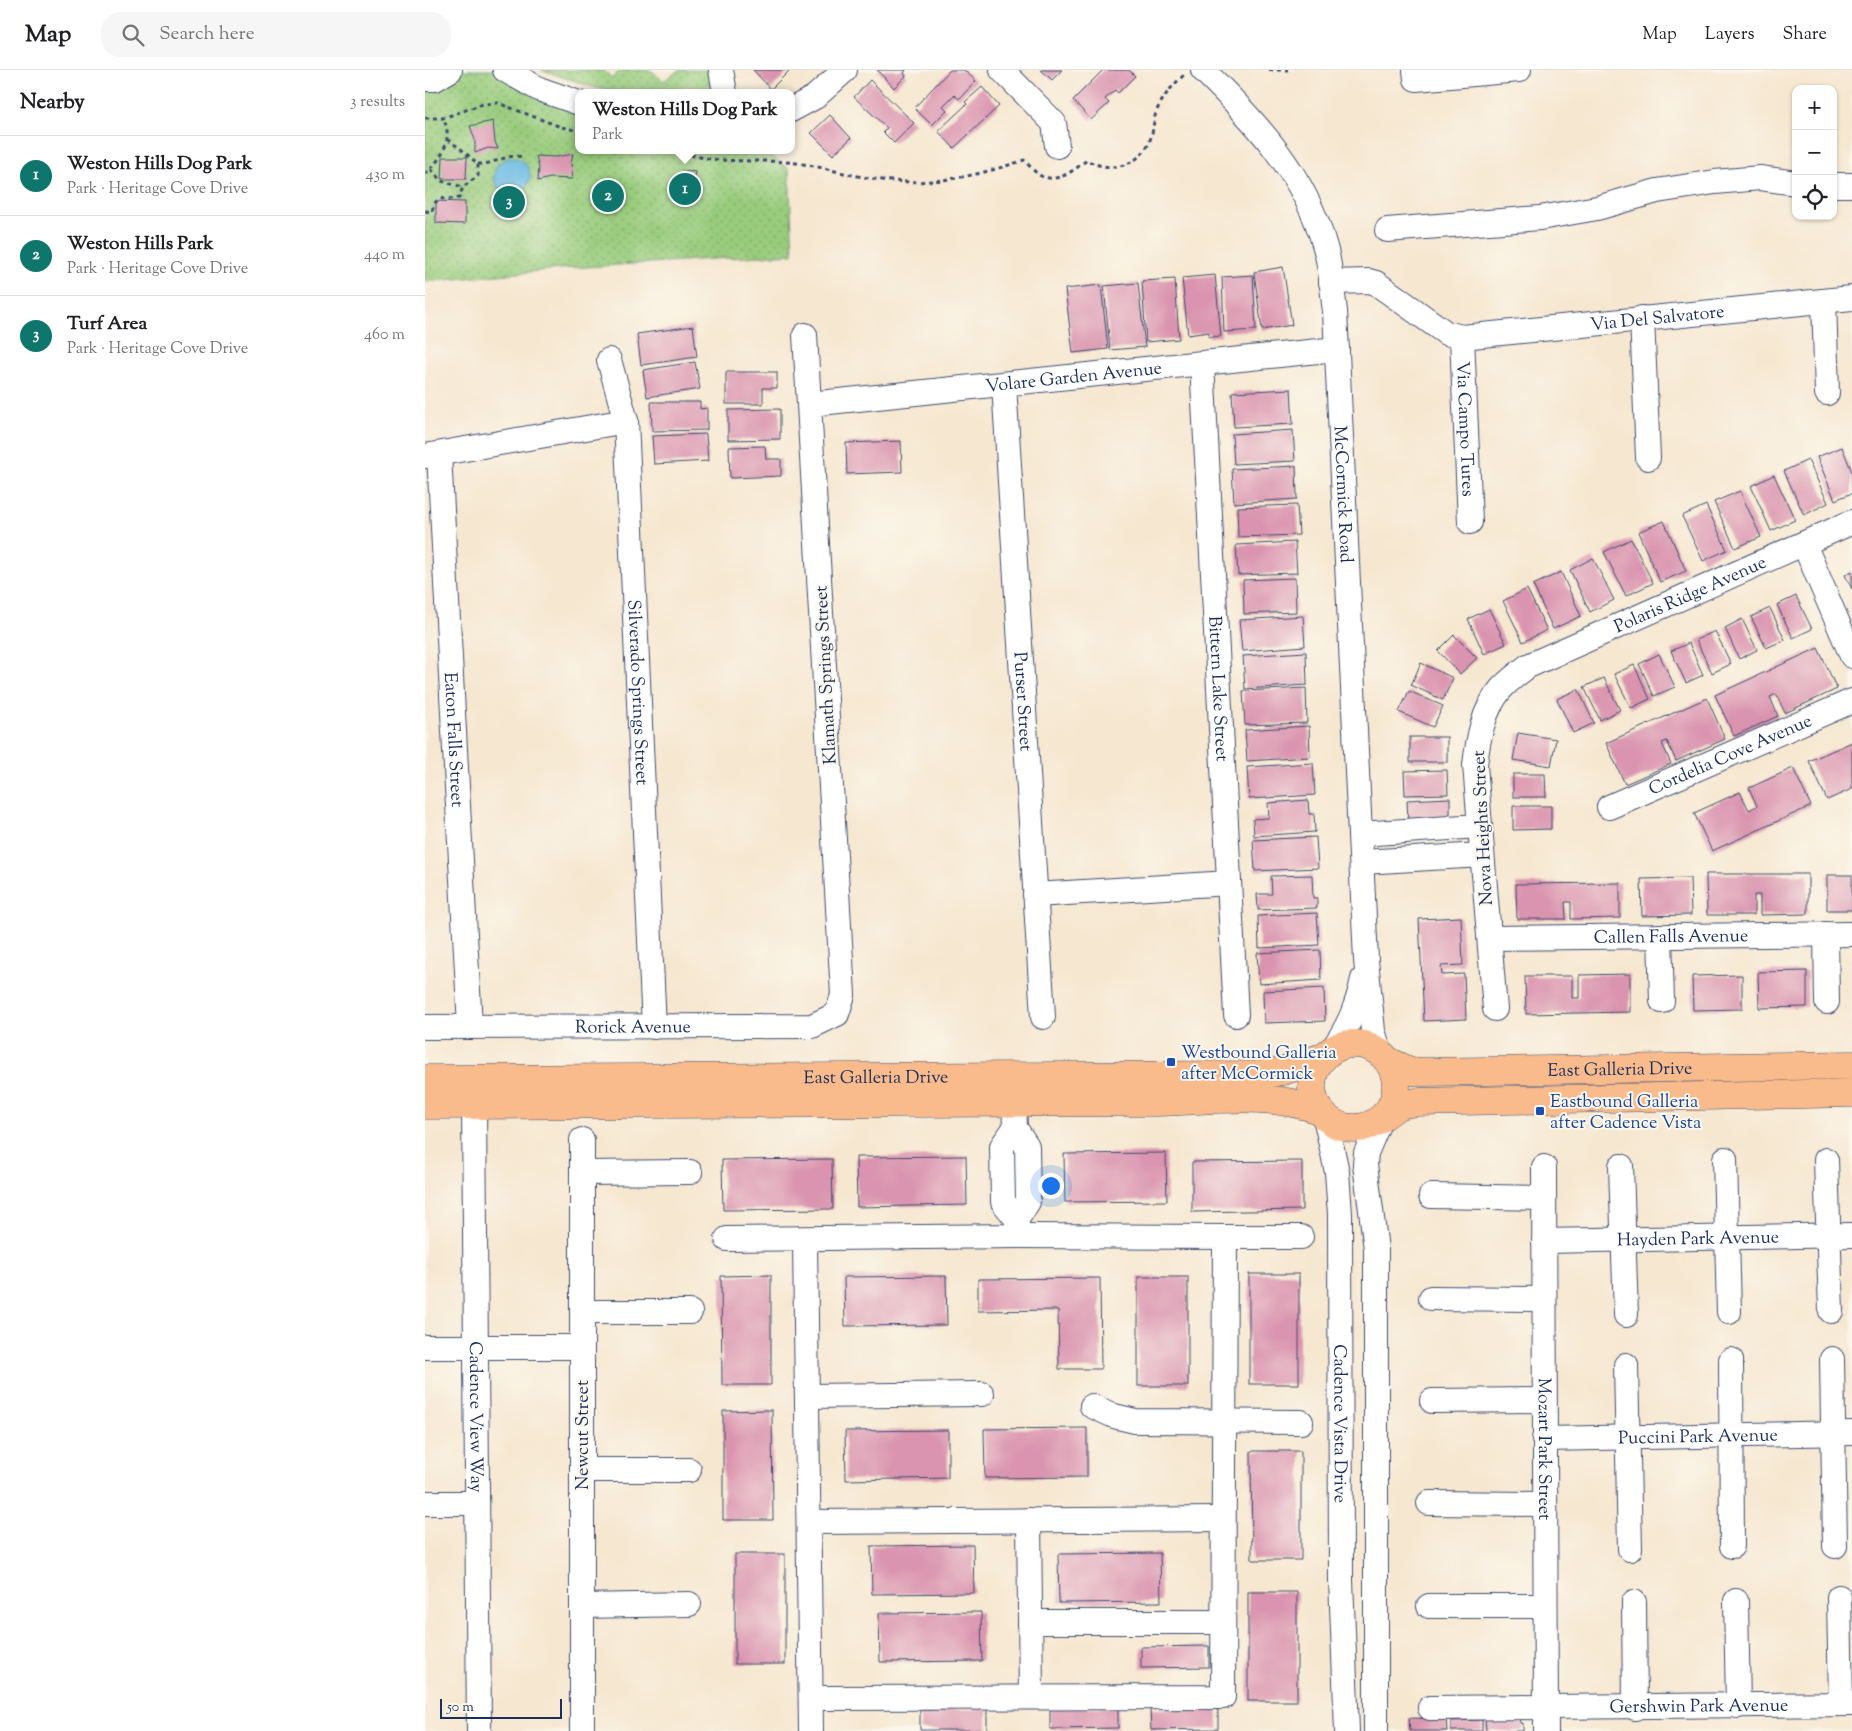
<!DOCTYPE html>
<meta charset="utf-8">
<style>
:root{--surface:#fff;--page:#f6f6f6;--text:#202124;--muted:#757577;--line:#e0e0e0;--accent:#0f766e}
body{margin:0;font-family:"Sorts Mill Goudy",serif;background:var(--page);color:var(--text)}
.controls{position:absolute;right:15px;top:15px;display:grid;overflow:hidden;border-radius:10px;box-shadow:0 1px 4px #0004}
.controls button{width:45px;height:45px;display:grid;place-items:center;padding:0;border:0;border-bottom:1px solid var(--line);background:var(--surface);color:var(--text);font:25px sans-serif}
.scale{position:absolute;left:15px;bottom:12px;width:122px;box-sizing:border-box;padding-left:5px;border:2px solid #1b2f5e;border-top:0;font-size:14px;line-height:18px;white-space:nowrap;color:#1b2f5e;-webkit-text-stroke:4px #fbf7ec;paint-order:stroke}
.you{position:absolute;left:625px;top:1115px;width:18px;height:18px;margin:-12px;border:4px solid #fff;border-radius:50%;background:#1a73e8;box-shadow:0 0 0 8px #1a73e833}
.badge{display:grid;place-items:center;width:32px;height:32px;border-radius:50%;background:var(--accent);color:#fff;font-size:16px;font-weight:700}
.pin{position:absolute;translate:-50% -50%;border:2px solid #fff;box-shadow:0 1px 5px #0006}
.popup{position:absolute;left:150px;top:19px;width:220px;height:65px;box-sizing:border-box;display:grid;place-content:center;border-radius:10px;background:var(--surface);filter:drop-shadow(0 1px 4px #0005);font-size:16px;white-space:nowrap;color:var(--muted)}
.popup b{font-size:19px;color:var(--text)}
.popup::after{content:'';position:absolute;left:50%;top:100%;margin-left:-10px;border:10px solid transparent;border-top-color:var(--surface)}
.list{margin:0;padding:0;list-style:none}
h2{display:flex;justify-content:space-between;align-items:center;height:65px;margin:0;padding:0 20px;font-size:21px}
h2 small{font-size:16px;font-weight:400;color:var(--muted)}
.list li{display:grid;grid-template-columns:32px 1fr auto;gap:15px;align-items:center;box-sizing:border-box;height:80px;padding:0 20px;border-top:1px solid var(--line)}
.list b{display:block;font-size:19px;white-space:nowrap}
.list p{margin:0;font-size:16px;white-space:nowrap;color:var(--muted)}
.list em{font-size:16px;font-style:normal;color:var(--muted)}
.icon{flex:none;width:28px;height:28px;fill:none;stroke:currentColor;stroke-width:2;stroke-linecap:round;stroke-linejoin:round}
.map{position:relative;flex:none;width:1427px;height:1661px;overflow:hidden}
header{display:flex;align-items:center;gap:30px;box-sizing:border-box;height:70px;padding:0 25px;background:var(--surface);border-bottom:1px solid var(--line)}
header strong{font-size:24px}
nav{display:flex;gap:28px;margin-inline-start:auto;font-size:18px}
.search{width:350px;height:45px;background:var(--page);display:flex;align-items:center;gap:12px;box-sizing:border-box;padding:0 18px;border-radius:20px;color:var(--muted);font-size:19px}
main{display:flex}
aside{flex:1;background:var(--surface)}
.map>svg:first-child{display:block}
</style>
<header>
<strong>Map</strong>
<div class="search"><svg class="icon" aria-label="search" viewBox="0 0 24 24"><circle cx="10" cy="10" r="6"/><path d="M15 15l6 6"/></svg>Search here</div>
<nav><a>Map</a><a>Layers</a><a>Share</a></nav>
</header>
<main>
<aside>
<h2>Nearby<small>3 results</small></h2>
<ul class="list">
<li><span class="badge">1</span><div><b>Weston Hills Dog Park</b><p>Park · Heritage Cove Drive</p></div><em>430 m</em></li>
<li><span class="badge">2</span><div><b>Weston Hills Park</b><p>Park · Heritage Cove Drive</p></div><em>440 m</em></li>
<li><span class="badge">3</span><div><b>Turf Area</b><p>Park · Heritage Cove Drive</p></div><em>460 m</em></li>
</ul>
</aside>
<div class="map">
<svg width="1427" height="1661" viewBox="0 0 1427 1661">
<defs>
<pattern id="park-dots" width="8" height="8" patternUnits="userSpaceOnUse" patternTransform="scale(1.25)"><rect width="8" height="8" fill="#99cc7d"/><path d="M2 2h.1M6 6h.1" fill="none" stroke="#7ca66a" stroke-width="1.8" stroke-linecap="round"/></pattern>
</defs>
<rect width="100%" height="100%" fill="#fbf7ec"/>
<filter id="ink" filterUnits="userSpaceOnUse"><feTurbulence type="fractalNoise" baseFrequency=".02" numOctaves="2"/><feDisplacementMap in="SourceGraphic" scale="10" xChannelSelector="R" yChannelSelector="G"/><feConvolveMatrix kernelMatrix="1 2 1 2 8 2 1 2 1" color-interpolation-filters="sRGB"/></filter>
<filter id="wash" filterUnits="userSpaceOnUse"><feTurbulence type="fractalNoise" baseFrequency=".0096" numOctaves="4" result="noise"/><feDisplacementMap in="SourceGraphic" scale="20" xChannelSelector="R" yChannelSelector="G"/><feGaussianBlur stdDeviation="1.12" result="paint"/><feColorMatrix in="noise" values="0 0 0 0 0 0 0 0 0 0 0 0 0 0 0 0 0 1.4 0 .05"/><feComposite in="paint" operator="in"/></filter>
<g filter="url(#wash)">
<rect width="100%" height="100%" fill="#f6e7d0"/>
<!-- park -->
<g fill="url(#park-dots)" stroke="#5a7e6e">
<path d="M0,0H81L154,29V80H338L364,99L368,184L145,198L0,212Z"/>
<path d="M116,0H178L187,8L196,0H226L238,11L254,0H283L287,8L286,23H198L171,18Z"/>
</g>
<!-- water -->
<circle fill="#67b9e3" stroke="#4174a0" cx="87" cy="106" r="18"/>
<g id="blocks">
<!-- building -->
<g fill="#da94af">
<path d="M328,0H365L346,19Z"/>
<path d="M452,0H481L479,3L481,6L469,18Z"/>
<path d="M525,0H539L551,11L534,29L529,25L518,36L522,40L507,55L489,38Z"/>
<path d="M616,0H637L627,10Z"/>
<path d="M678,0H704L710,6L693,23L690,20L680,29L684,33L666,50L648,30Z"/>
<path d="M445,10L489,53L469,73L458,62L462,58L429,27Z"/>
<path d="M557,17L574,36L529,78L513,61L542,34L540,32Z"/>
<path d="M405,45L426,68L408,85L386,63Z"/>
<path d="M68,51L70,72L73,79L63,78L50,83V70L45,56Z"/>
<path d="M148,84L146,94L148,109L125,108L113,111L114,98L111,86L131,87Z"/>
<path d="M18,87H42L41,109H17Z"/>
<path d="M261,101L270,102L268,112L259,110Z"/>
<path d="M11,131L40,132V154L11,153Z"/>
<path d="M858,197L867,255L837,260L829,202Z"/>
<path d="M790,205L796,266L784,267V262L763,265L757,208Z"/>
<path d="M828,205L831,260L799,262L797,207Z"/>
<path d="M750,209L754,269L721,272L717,211Z"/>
<path d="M713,213L720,277L685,280L679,216Z"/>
<path d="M676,215L683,279L648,283L640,219Z"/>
<path d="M268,256L272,287L216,295L212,264Z"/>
<path d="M270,292L275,319L222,327L218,300Z"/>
<path d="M301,302H352V318H338V334H301Z"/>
<path d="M866,319L868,354L809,357L807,322Z"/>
<path d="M226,332H275V339L282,338V360L227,361Z"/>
<path d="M355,339V369L303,370V340Z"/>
<path d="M868,360L870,391L809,394L807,364Z"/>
<path d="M281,364L283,391L229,394L227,366Z"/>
<path d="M476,371L477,402L422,404L421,373Z"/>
<path d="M340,376L341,389H356V406L305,408L304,377Z"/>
<path d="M1417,377L1427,402V423L1410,430L1392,387Z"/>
<path d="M1383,390L1403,433L1379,445L1359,401Z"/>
<path d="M871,396L872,429L809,433L807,399Z"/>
<path d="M1349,405L1370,450L1346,461L1326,416Z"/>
<path d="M1315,421L1336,467L1310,478L1289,432Z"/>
<path d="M872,435L874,465L813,467L812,437Z"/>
<path d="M1281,435L1302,480L1278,491L1257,446Z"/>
<path d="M1239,451L1261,501L1235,512L1213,462Z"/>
<path d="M1206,469L1228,513L1201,526L1179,482Z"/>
<path d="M870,472L872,503L813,505L811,475Z"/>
<path d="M1168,488L1189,530L1165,542L1145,500Z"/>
<path d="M1427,501V519L1420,505Z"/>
<path d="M1136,502L1156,546L1128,559L1108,515Z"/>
<path d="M870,508L871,542L819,544L818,510Z"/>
<path d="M1102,519L1122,560L1098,572L1078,531Z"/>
<path d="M1371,526L1387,559L1368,568L1352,535Z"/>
<path d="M1345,538L1360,570L1341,578L1326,547Z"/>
<path d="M1064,539L1081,574L1059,584L1043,549Z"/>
<path d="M878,546L880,576L817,581L814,550Z"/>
<path d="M1317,549L1332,580L1314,589L1300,558Z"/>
<path d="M1290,561L1306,594L1287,603L1271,570Z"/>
<path d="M1029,565L1052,588L1035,604L1013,581Z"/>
<path d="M1264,573L1278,605L1261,613L1246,581Z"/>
<path d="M1393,578L1412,619L1360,643L1351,624L1345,627L1353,646L1309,666L1290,625Z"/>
<path d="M881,582L882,615L820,619L818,586Z"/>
<path d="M1234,584L1250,617L1229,626L1214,594Z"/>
<path d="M996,593L1028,608L1018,630L986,615Z"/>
<path d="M1209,595L1225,629L1206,638L1189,604Z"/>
<path d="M1179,608L1195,640L1175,650L1159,617Z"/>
<path d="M881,618L882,653L820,655L818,621Z"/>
<path d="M1153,619L1169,653L1148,663L1132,629Z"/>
<path d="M984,621L1018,636L1008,657L974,642Z"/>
<path d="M1282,628L1300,669L1251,691L1242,671L1237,673L1246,694L1200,714L1181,673Z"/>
<path d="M884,656L885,687L822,691L820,660Z"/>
<path d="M1093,663L1131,669L1126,696L1088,690Z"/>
<rect x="985" y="667" width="37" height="25"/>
<path d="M1427,672V719L1402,730L1384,691Z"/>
<path d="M888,693L890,725L824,729L822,697Z"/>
<path d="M1368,698L1386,736L1287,781L1269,743L1315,722L1324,740L1332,736L1324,718Z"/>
<path d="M1022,700L1023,724L980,725L979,701Z"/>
<path d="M1088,704H1120L1121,727H1088Z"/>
<path d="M1025,728V744H1022V750L983,752L982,730Z"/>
<path d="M883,730L884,744H889L890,762L829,766L828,749L844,748L843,733Z"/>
<path d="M1088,736H1126V759L1088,760Z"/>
<path d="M891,767L893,798L830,801L828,770Z"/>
<path d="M1281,804H1383V844L1335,845V825H1329V845H1282Z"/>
<path d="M887,805L888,828H892V838L833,840L832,824H847L846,806Z"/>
<rect x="1402" y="805" width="25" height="35"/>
<path d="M1265,808L1266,845L1217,846L1216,809Z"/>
<path d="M1195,813V848L1146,849V832H1140L1141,849H1092L1091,814Z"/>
<path d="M892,843L894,875L834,878L833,846Z"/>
<path d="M1036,847L1038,895L1016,896L1017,905L1039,904L1041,949L999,951L994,849Z"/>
<path d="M895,880L896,910L834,914L832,883Z"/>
<path d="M1382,901V937L1334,938L1333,902Z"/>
<path d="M1205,904V942L1101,944L1100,906H1147V928H1154V905Z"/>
<path d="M1317,905V939L1268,940L1267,906Z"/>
<path d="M899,918L900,951L839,953L838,921Z"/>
<path d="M741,1083L742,1131L640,1132L639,1084Z"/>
<path d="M541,1086L542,1135L432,1137L431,1087Z"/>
<path d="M407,1089L408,1139L298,1140L297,1090Z"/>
<path d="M877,1091V1140L767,1142V1092Z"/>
<rect x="824" y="1204" width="50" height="110"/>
<path d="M346,1205V1315H297L296,1206Z"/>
<path d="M521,1206L522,1255L420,1256L419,1207Z"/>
<rect x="713" y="1207" width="50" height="109"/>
<path d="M675,1208L676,1299H634L633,1240L553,1241V1209Z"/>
<path d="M347,1340L348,1450H298V1341Z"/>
<path d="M662,1358V1407L560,1408L559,1359Z"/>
<path d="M523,1360V1408L421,1410L420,1361Z"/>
<path d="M826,1381H876V1490H827Z"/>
<path d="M548,1475L549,1523L447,1524L446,1476Z"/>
<path d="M735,1483L736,1532L634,1533L633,1484Z"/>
<rect x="310" y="1484" width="50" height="110"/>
<rect x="823" y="1522" width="49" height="109"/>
<path d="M556,1542L557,1591L455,1592L454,1543Z"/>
<path d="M784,1576V1597L716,1598V1577Z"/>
<path d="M693,1637V1658L625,1659V1638Z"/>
<path d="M793,1638V1659L726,1660L725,1639Z"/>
<path d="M562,1639V1660H495V1640Z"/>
<path d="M1094,1647L1095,1653H1098V1661H1061L1060,1649Z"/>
<path d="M984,1648L1021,1649L1022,1661H985Z"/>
<path d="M1057,1650V1661H1026V1651Z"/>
</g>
</g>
</g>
<g filter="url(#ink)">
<use href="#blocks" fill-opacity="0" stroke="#3c4b6f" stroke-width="1"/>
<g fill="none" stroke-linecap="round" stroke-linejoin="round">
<defs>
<g id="minor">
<path d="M80,0L114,19L154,33"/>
<path d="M296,0L300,23"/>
<path d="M577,0L629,53L632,76"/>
<path id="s1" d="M778,0C830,51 880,104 900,177C906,197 907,220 910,241L941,890L948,961L955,982"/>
<path d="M990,0L991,9L1094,0"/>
<path d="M0,9H10L25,0"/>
<path d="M366,40L390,27L420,0"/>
<path d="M1408,115H1427"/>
<path d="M962,160L1115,148L1172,138L1232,121L1290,112L1335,108L1371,113"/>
<path id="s2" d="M906,212L944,211L951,213L1021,263L1037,267L1427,228"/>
<path d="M1399,231L1402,323"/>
<path d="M1217,248L1223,388"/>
<path id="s3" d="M1037,267L1045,452"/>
<path id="s4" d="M184,290L201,351L229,957"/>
<path id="s5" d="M777,293L811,945"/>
<path id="s6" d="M579,314L618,947"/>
<path id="s7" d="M385,334L912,279"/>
<path id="s8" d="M14,384L45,957"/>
<path d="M0,386L201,351"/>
<path d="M1379,474L1427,586"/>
<path id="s9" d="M1184,737L1427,631"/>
<path d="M935,764L1054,756"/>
<path d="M937,792L1057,785"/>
<path d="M610,825L804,813"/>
<path d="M1401,864L1402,932"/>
<path d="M1235,866L1237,931"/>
<path id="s10" d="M1065,868L1427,864"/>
<path id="s11" d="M1070,939L1050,695C1053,669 1058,640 1076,619C1084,610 1094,603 1103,596L1427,452"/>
<path id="s12" d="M0,957L387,956L412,944L418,925L380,265"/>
<path d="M906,981C923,958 932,937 938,909"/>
<path d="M589,1032L590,1058L577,1076L578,1132L592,1149L603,1132L602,1076L590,1058"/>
<path id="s13" d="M49,1035L54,1661"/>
<path id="s14" d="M900,1047L912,1102L915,1144L916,1510L922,1661"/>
<path d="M157,1070V1661"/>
<path d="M1300,1089L1304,1242"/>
<path d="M1401,1090L1406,1241"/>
<path d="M1196,1096L1201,1245"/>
<path id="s15" d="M1119,1097L1121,1661"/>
<path d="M157,1103L265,1102"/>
<path d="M1006,1126L1119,1128"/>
<path d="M800,1167H876"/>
<path d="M302,1169L592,1166V1151"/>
<path d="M380,1169L386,1661"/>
<path id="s16" d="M1119,1171L1427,1165"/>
<path d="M1006,1228L1119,1229"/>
<path d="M157,1242H265"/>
<path d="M0,1277H157"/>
<path d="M1407,1289L1410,1476"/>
<path d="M1306,1290L1307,1476"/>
<path d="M1201,1295L1205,1479"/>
<path d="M383,1326L557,1324"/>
<path d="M1007,1331L1119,1330"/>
<path d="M667,1336L689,1346L710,1351L876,1352"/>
<path id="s17" d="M1119,1369L1427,1363"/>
<path d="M157,1400H264"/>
<path d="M0,1433H52"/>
<path d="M1004,1433L1119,1434"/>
<path d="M604,1450L606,1627"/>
<path d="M384,1452L797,1449"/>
<path d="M1414,1527L1416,1634"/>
<path d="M1311,1531L1313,1636"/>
<path d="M1209,1532L1210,1638"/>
<path d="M157,1536L264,1534"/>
<path d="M1004,1536H1120"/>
<path d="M605,1552H798"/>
<path d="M386,1628L798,1627L800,1167L592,1166"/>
<path id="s18" d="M1005,1638L1427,1634"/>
<path d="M951,1661V1179L940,1094L941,1083L955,1050"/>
</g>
<g id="major">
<circle cx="929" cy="1016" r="42"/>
<path id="s19" d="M963,991L985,1001L998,1002L1427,995"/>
<path id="s20" d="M0,1009L832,1005L859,1001L899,986"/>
<path d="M0,1035L733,1032C789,1030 841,1022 894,1040"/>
<path d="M960,1045L974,1035L991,1032L1427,1023"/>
</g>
</defs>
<!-- minor casing -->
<use href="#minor" stroke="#3c4b6f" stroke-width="26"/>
<!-- major casing -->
<use href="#major" stroke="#3c4b6f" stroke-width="29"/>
<!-- path -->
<g stroke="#3c4b6f" stroke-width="3" stroke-dasharray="4 4" stroke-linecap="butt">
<path d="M844,0H863"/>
<path d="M0,48H18L58,34L73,33L136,57L154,61"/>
<path d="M242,80C254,82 267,85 279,88C309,93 340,89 371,93C394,96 415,103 438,107C495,118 544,109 599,90C604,95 610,103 616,106C634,114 650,99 662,90C685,104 716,96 725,70C729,60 728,49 732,40C739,25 748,15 760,4"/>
<path d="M53,94C70,95 81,83 98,87"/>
<path d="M6,99L16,111L38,117"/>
<path d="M0,104C17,89 29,69 18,48"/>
<path d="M0,141L7,142C11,122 19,131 34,128L38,117L53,106V94L36,79L23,70"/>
</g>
<!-- minor -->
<use href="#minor" stroke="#fff" stroke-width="24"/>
<!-- major -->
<use href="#major" stroke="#fabb8c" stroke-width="28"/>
</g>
</g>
<!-- markers -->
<g fill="#1a4fb4" stroke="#fbf7ec" stroke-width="2">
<rect x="741" y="987" width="10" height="10" rx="2.5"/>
<rect x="1110" y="1036" width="10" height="10" rx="2.5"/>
</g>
<g text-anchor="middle" stroke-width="4" stroke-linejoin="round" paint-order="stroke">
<!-- street labels -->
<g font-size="18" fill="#1b2f5e" stroke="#fbf7ec">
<text dy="6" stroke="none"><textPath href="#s2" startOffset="344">Via Del Salvatore</textPath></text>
<text dy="6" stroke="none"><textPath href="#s7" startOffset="265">Volare Garden Avenue</textPath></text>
<text dy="6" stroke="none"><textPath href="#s3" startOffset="92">Via Campo Tures</textPath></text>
<text dy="6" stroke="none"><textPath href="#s1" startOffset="466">McCormick Road</textPath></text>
<text dy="6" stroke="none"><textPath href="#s11" startOffset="539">Polaris Ridge Avenue</textPath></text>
<text transform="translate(400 605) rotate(-93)" y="6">Klamath Springs Street</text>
<text dy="6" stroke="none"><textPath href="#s5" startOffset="326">Bittern Lake Street</textPath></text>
<text dy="6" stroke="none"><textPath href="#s4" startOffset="335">Silverado Springs Street</textPath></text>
<text dy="6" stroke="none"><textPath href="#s6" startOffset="318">Purser Street</textPath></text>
<text dy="6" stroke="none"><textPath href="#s8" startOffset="286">Eaton Falls Street</textPath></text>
<text dy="6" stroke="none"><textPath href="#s9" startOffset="132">Cordelia Cove Avenue</textPath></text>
<text transform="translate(1057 758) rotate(-93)" y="6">Nova Heights Street</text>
<text dy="6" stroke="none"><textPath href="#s10" startOffset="181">Callen Falls Avenue</textPath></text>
<text dy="6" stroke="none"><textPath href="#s12" startOffset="208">Rorick Avenue</textPath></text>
<text dy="6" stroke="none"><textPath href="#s19" startOffset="234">East Galleria Drive</textPath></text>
<text dy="6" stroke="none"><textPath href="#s20" startOffset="451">East Galleria Drive</textPath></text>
<text dy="6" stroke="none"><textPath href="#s16" startOffset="154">Hayden Park Avenue</textPath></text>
<text dy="6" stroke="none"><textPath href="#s13" startOffset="312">Cadence View Way</textPath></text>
<text dy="6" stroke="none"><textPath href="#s14" startOffset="308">Cadence Vista Drive</textPath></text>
<text transform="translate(157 1365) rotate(-90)" y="6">Newcut Street</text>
<text dy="6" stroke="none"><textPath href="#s17" startOffset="154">Puccini Park Avenue</textPath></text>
<text dy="6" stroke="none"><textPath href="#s15" startOffset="282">Mozart Park Street</textPath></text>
<text dy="6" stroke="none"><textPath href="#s18" startOffset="269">Gershwin Park Avenue</textPath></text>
</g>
<!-- transit labels -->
<g font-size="18" fill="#164399" stroke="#fbf7ec" text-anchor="start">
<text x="756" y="988">Westbound Galleria<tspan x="756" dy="21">after McCormick</tspan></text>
<text x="1125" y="1037">Eastbound Galleria<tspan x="1125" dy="21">after Cadence Vista</tspan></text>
</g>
</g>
</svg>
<div class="controls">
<button>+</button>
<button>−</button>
<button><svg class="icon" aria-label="locate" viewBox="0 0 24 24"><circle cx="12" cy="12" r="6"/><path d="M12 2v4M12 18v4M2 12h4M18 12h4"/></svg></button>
</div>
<div class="scale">50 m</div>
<div class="you"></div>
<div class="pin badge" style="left:260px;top:119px">1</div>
<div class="popup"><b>Weston Hills Dog Park</b>Park</div>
<div class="pin badge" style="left:183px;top:126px">2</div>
<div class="pin badge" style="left:84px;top:132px">3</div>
</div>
</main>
